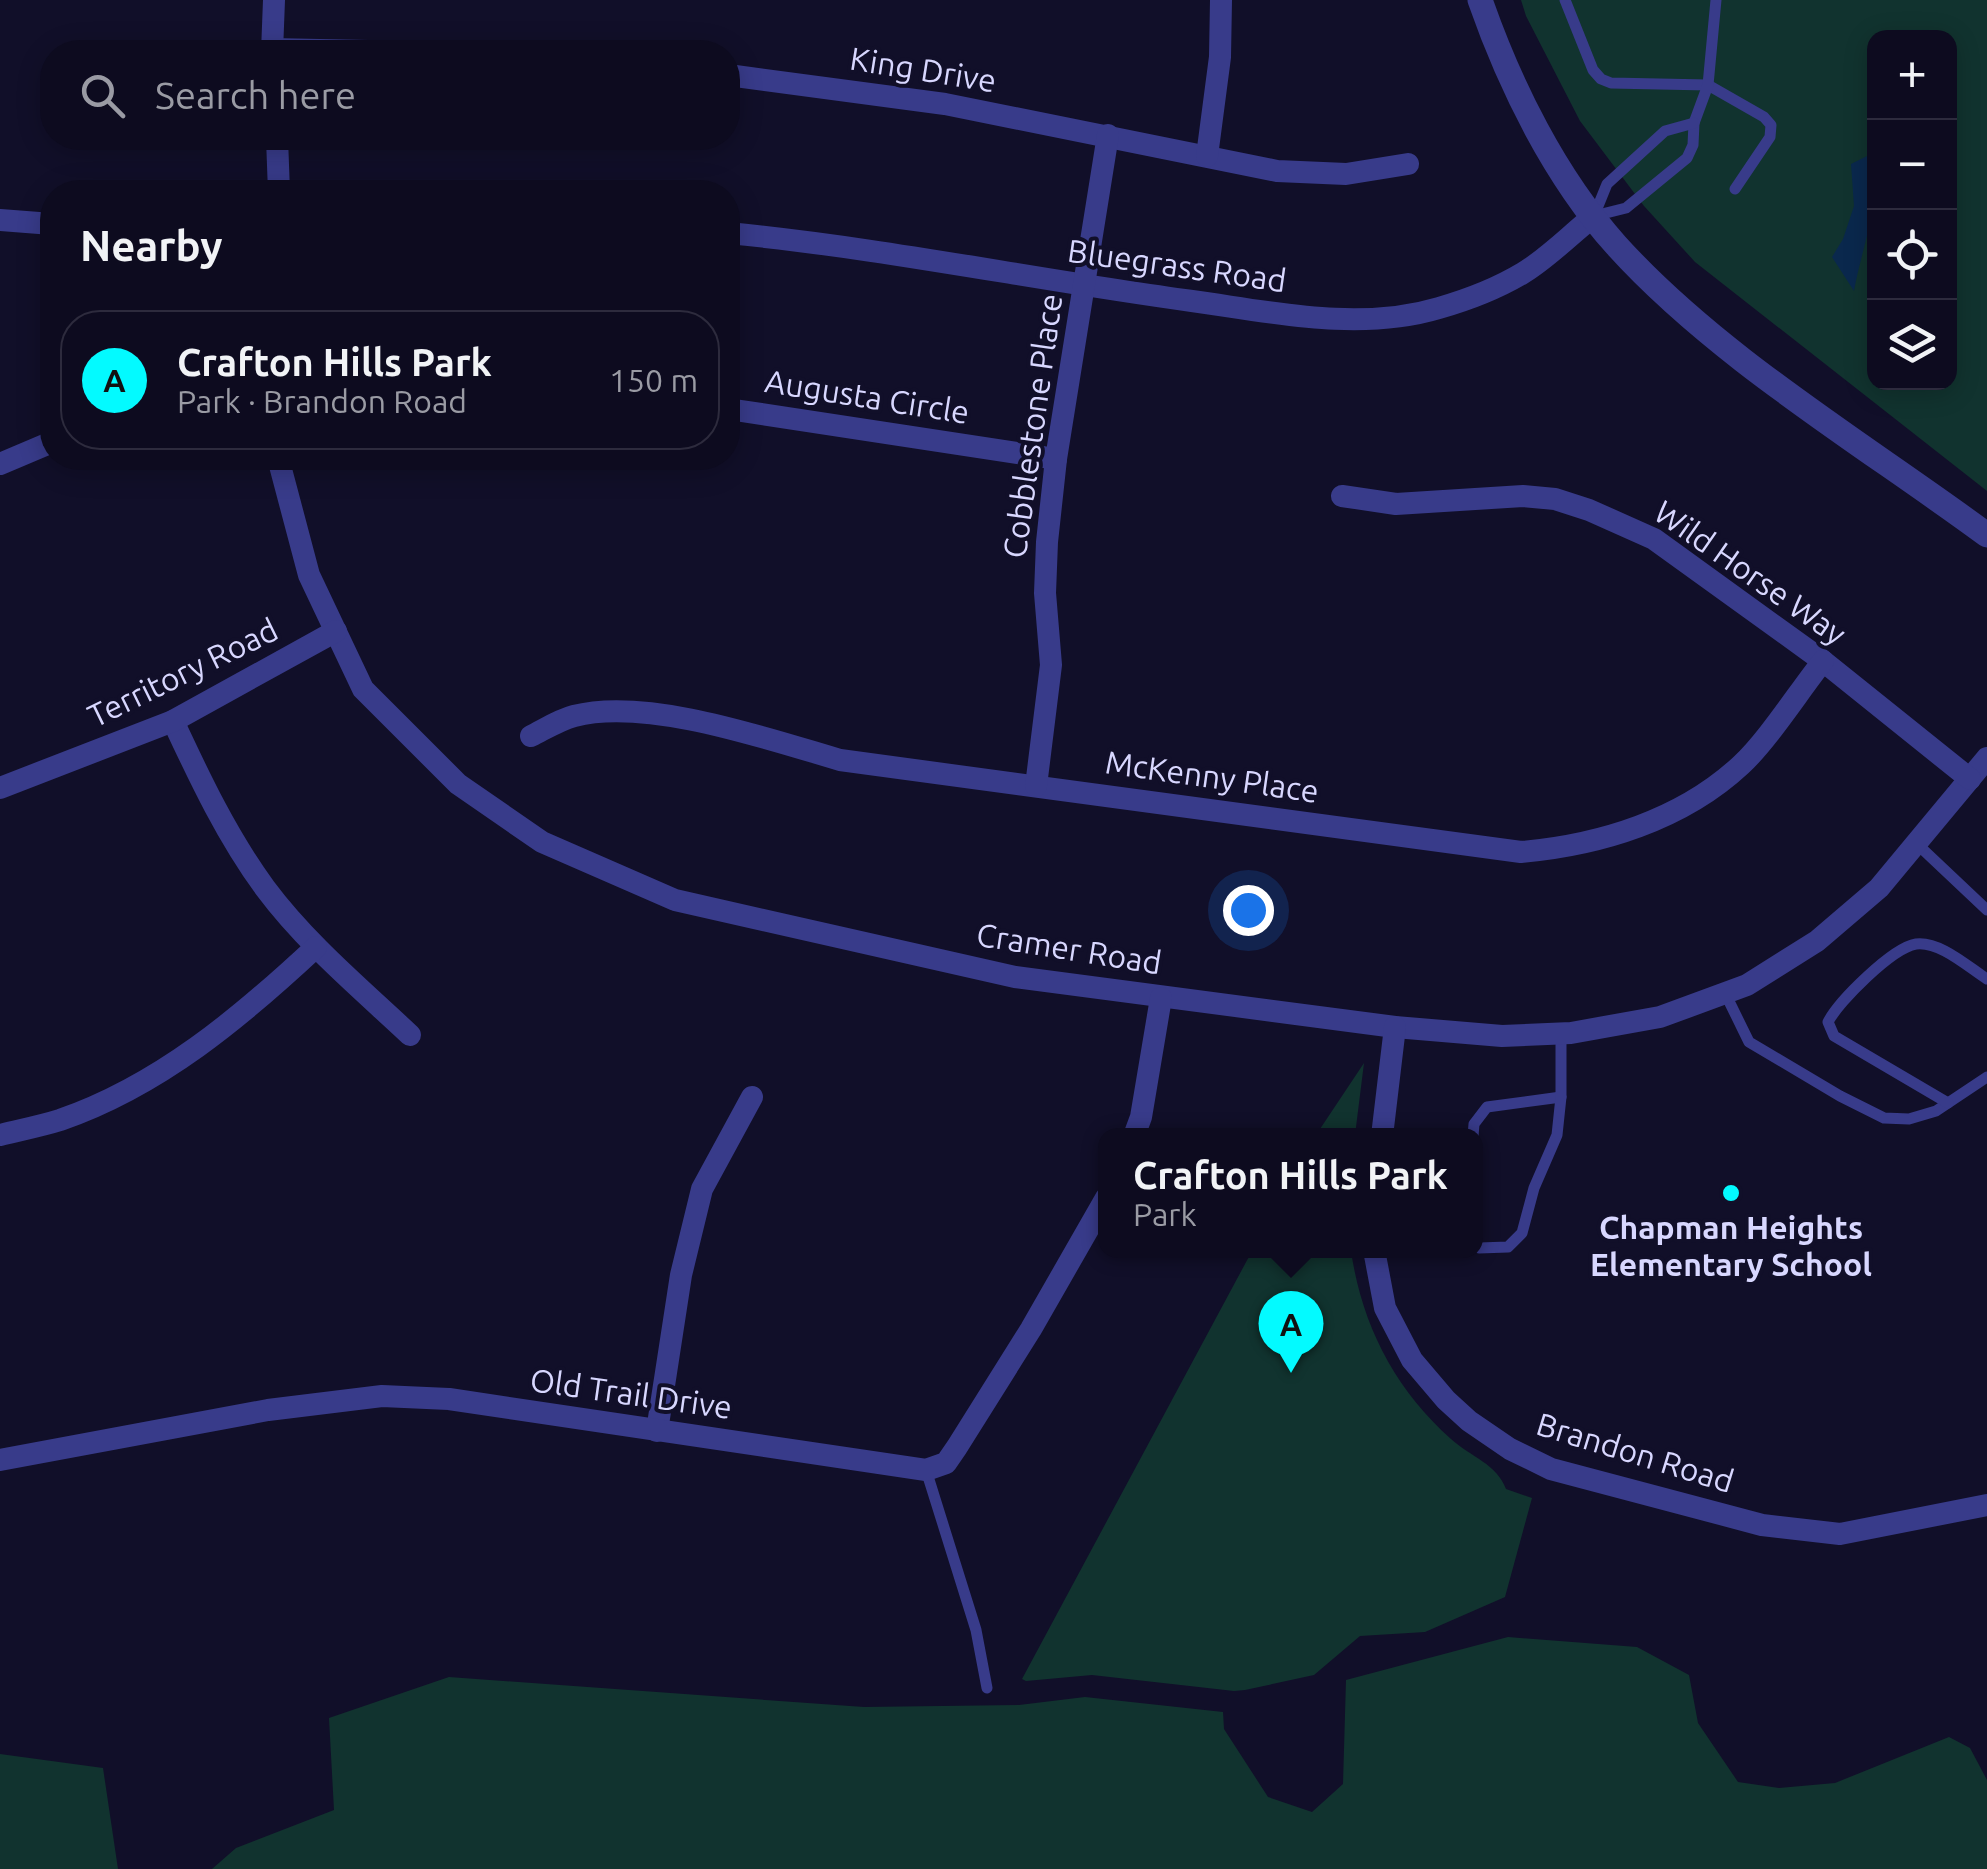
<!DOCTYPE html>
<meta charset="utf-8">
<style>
:root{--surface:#0d0b1f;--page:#161428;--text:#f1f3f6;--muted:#9a9ba4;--line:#2d2b3d;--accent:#03faff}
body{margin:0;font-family:Ubuntu,sans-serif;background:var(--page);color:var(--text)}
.controls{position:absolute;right:30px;top:30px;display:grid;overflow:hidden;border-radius:20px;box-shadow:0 5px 25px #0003}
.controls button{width:90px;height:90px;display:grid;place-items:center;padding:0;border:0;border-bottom:2px solid var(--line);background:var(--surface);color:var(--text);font:50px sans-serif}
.you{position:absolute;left:1248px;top:910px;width:35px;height:35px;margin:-25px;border:8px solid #fff;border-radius:50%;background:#1a73e8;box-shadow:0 0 0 15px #1a73e833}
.badge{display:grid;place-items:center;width:65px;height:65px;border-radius:50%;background:var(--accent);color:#111;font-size:32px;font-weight:700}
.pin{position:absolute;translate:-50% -82px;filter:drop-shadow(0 2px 5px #0008)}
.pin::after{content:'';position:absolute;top:52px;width:35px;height:30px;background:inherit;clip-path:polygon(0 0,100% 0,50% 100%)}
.popup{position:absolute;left:1098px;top:1128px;width:385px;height:130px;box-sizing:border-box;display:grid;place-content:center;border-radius:20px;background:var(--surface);filter:drop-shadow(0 2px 8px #0005);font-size:32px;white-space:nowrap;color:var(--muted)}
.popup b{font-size:38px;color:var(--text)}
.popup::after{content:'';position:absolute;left:50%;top:100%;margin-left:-20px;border:20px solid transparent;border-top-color:var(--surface)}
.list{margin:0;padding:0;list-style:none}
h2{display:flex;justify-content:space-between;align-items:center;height:130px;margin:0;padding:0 40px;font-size:42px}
h2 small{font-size:32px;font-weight:400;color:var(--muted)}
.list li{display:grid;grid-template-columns:65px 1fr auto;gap:30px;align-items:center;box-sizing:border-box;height:140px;margin:0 20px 20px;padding:0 20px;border:2px solid var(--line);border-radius:40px}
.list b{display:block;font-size:38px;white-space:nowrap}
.list p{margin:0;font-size:32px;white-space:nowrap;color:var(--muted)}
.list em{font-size:32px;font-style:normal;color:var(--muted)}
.icon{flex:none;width:55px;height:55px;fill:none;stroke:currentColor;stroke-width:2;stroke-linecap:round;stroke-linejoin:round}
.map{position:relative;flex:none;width:1987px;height:1869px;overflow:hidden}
.search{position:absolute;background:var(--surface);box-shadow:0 5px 25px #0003;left:40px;top:40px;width:700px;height:110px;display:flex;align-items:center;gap:25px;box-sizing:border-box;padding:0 35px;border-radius:40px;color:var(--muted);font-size:38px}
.panel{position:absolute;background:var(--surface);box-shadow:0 5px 25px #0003;left:40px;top:180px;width:700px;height:290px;border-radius:40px}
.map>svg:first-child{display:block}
</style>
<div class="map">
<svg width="1987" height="1869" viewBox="0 0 1987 1869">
<rect width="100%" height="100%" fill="#110f29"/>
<!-- green -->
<g fill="#11332f" fill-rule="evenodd">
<path d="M1521,0H1987V491L1695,262L1644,206L1580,121L1526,16ZM1874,38H1950V382H1874Z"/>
<path d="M1364,1063L1355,1135H1316Z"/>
<path d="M1252,1251H1351C1362,1325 1394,1388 1451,1439C1471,1457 1497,1464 1506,1489L1532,1498L1505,1597L1425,1632L1360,1636L1314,1675L1245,1690L1234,1691L1092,1675L1026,1681L1022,1679Z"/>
<path d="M1508,1637L1637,1647L1689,1675L1698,1723L1738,1782L1779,1788L1835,1783L1949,1737L1970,1748L1987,1780V1869H212L236,1848L334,1810L329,1718L449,1677L864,1707L1019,1705L1085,1697L1223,1712L1224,1729L1268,1797L1312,1812L1343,1784L1346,1680Z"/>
<path d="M0,1754L103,1768L118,1869H0Z"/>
</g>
<!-- water -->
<path fill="#0a284d" d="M1869,155C1883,201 1862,245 1854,291L1832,257L1843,239L1854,206L1851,164Z"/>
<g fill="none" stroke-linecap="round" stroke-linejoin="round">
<!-- service -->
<g stroke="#383b8a" stroke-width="11">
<path d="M1565,0L1593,70L1601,79L1611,83L1708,85L1764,117L1771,125L1770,137L1735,189"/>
<path d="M1594,216L1626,208L1687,158L1693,145L1694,123L1708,85L1716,0"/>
<path d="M1594,216L1607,184L1665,131L1694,123"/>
<path d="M1916,843L1987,910"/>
<path d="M1725,993L1749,1042L1840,1096L1884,1118L1909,1119L1936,1111L1987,1077"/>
<path d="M1948,1103L1834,1036L1828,1022C1839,1001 1892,948 1916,944C1940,941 1968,967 1987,979"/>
<path d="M1473,1136L1474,1124L1487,1107L1561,1097"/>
<path d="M1476,1244L1479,1248L1508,1247L1522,1233L1534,1188L1557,1135L1561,1097V1034"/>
<path d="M926,1470L976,1630L987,1688"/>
</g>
<!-- minor -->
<g stroke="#383b8a" stroke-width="22">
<path d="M272,49L416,52"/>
<path d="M272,52L274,0"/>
<path d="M728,75L945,104L1277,171L1346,174L1408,164"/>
<path d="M277,138L279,192"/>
<path d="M1207,156L1220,57L1221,0"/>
<path d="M0,220L52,224"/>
<path d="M728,233C883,248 1037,280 1192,301C1272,312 1359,332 1439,308C1467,300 1498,288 1523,273C1548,258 1571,234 1594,216"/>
<path d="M728,409L1056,459"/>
<path d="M278,458L309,575L363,689L458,784L542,842L675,900L1015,977L1395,1027L1502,1036L1571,1033L1660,1017L1747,985L1817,941L1879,888L1987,758"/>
<path d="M0,464L52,442"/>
<path d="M1342,496L1396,504L1523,496L1555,499L1589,510L1654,539L1823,661L1970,779"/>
<path d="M173,721C200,779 227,836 265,888C306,943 360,988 410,1035"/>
<path d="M531,736C545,729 559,720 574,716C647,697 768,739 840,760L1521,852C1600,845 1682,820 1741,765C1768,740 1799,691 1823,661"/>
<path d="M1036,786L1051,665L1045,593L1047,542L1056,459L1108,135"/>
<path d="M0,788L173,721L336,631"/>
<path d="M0,1135C20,1130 41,1126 60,1120C159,1086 241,1017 316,947"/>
<path d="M1134,1136L1141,1117L1161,998"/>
<path d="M1382,1136L1395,1027"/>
<path d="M1374,1250L1385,1308L1412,1360L1446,1400L1469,1421L1510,1449L1551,1469L1762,1525L1840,1534L1987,1505"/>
<path d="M657,1431L681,1275L702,1189L752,1097"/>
<path d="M0,1460L268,1410L382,1396L449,1399L926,1470L946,1463L957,1447L1031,1329L1106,1198"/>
</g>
<!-- tertiary -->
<path stroke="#383b8a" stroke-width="25" d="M1480,0C1510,86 1555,177 1616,245C1717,357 1865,445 1987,535"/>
</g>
<!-- markers -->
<circle fill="#03faff" stroke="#110f29" stroke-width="4" cx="1731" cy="1193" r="10"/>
<g text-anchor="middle" stroke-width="8" stroke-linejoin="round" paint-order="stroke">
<!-- street labels -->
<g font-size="32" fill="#d8d7ff" stroke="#110f29">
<text transform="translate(923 70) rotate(9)" y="11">King Drive</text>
<text transform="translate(1177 266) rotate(8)" y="11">Bluegrass Road</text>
<text transform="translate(867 397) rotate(9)" y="11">Augusta Circle</text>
<text transform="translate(1033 426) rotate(-82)" y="11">Cobblestone Place</text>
<text transform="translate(1750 573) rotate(35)" y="11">Wild Horse Way</text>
<text transform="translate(183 673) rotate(-26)" y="11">Territory Road</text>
<text transform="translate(1212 777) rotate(8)" y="11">McKenny Place</text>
<text transform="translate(1069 949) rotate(9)" y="11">Cramer Road</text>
<text transform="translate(631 1394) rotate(8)" y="11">Old Trail Drive</text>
<text transform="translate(1635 1453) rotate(17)" y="11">Brandon Road</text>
</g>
<!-- poi labels -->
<g font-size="32" font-weight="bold" fill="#d8d7ff" stroke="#110f29">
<text x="1731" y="1239">Chapman Heights<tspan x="1731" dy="37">Elementary School</tspan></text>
</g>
</g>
</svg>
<div class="controls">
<button>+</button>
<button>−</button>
<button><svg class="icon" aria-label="locate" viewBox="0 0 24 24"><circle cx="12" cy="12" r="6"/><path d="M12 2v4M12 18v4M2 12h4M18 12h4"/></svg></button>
<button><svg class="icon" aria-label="layers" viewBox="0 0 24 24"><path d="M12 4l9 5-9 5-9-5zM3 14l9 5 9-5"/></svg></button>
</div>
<div class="you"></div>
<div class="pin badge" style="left:1291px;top:1373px">A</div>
<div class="popup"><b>Crafton Hills Park</b>Park</div>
<div class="search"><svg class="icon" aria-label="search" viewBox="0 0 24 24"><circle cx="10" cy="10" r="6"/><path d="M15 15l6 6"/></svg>Search here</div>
<section class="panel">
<h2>Nearby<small></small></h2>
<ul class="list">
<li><span class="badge">A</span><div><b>Crafton Hills Park</b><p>Park · Brandon Road</p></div><em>150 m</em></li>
</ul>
</section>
</div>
